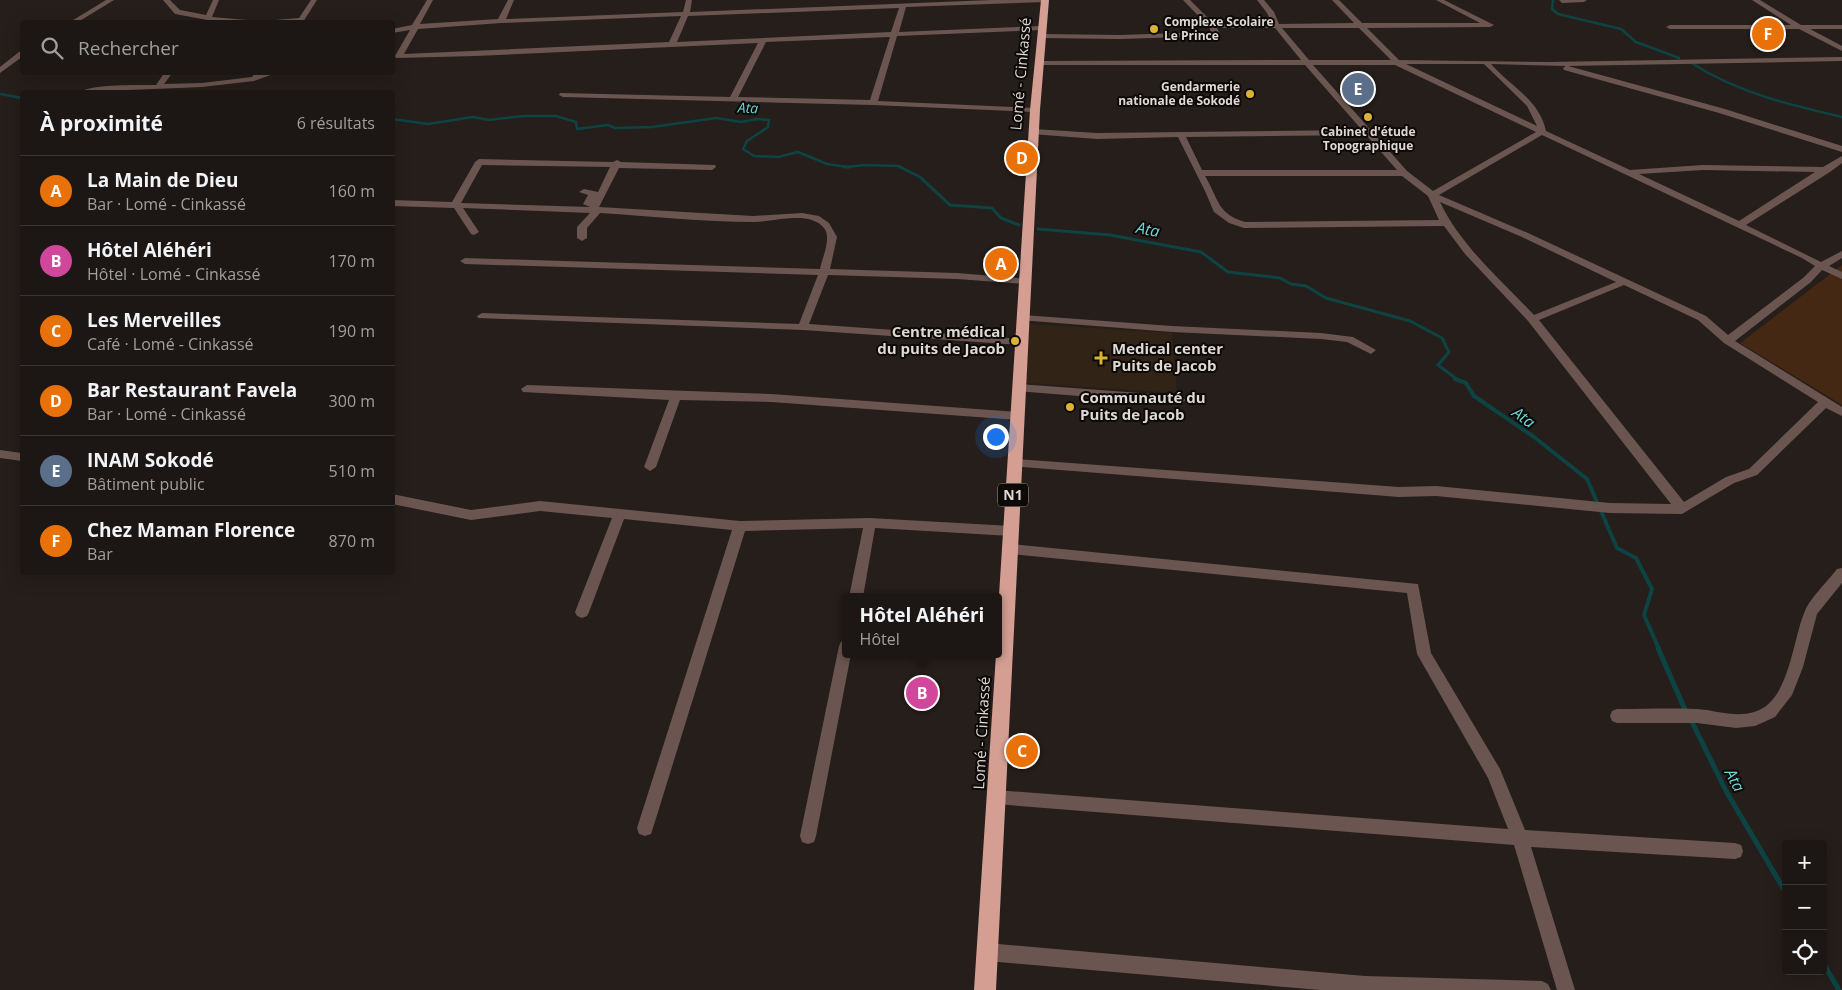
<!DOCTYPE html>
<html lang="fr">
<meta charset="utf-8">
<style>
:root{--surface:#1c1614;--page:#292322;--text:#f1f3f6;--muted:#a09fa0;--line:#3a3534;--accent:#1a73e8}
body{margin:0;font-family:"Open Sans",sans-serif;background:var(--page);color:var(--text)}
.controls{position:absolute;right:15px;bottom:15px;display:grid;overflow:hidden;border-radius:5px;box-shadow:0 5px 20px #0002}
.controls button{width:45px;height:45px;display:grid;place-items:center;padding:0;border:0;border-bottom:1px solid var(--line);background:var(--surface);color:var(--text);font:25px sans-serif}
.you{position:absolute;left:995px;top:436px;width:18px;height:18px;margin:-12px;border:4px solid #fff;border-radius:50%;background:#1a73e8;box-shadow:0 0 0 8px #1a73e833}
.badge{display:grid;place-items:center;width:32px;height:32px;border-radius:50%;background:var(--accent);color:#fff;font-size:16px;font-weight:700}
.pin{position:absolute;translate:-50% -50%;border:2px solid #fff;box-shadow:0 1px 5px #0006}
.popup{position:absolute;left:842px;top:593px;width:160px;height:65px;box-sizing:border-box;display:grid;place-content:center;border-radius:5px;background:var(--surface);filter:drop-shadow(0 1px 4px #0005);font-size:16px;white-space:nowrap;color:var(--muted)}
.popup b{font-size:19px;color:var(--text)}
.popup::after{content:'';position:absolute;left:50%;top:100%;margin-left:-10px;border:10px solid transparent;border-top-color:var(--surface)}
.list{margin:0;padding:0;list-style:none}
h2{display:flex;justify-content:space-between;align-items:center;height:65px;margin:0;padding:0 20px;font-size:21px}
h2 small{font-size:16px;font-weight:400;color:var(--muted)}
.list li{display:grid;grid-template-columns:32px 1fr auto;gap:15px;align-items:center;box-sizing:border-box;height:70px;padding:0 20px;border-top:1px solid var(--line)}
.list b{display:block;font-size:19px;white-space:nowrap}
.list p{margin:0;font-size:16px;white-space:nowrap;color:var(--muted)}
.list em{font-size:16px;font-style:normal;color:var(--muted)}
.icon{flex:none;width:28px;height:28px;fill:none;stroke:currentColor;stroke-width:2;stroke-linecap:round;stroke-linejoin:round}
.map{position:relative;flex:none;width:1842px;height:990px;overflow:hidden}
.search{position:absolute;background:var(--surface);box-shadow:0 5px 20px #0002;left:20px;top:20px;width:375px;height:55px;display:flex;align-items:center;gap:12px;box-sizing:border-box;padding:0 18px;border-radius:5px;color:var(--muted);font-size:19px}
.panel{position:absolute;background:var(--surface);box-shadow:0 5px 20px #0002;left:20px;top:90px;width:375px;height:485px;border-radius:5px}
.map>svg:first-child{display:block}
</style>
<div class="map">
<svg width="1842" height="990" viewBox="0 0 1842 990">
<rect width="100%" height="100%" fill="#251e1a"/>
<!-- medical -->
<path fill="#312417" d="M1029,324L1172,333L1177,393L1026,383Z"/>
<!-- green -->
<path fill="#442814" d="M1842,265V405L1740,343Z"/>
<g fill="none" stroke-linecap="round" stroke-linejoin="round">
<!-- stream-far3 -->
<g stroke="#0e4344" stroke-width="2.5">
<path d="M1553,0L1552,9L1558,14L1621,29L1636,42L1679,58"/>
<path d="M1693,64C1739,93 1790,105 1842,117"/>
<path d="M0,94L22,98"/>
<path d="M392,119L428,124L473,117L489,120L524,116H556L576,122L577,129L608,125L615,128L652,127L716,118L741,122L757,119L769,120L768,127L747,141L743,149L754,156L778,157L798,152L827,164L847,167L865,165L899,166L903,168"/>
</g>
<!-- stream-far2 -->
<g stroke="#0e4344" stroke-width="3">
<path d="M844,167H850"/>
<path d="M900,167L920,177L950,205L992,208L1001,218L1019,225"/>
<path d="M1038,229L1110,235L1201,252L1228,272L1280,278L1291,284L1306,286L1326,298L1410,321L1442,338L1449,352L1438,365L1458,380"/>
</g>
<!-- stream-far1 -->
<path stroke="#0e4344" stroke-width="4" d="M1455,379L1466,383L1474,396L1534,437L1587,479L1617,548L1636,558L1652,589L1644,615L1659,649"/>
<!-- stream -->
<g stroke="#0e4344" stroke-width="5">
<path d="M1658,648L1686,712"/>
<path d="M1691,720L1726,791L1786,893"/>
<path d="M1823,963L1839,990"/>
</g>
<!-- minor -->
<g fill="#6b5550" fill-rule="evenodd">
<path d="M106,0H114L78,22H70Z"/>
<path d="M163,0H170L180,10L206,15L213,0H219L212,17L247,20L251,22L213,21L175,14Z"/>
<path d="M311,0H317L303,22H271L275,20L299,18Z"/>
<path d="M427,0H433L420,24L498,19L508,0H514L506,19L683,12L686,0H692L690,12L991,0H1048L1045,2L906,7L899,32L1042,26L1046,28L1042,30L897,36L878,101L1035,108L1039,110L1035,112L873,105L563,97L559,95L560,93L730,97L758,43L476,56L396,58L395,56L410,30L392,33V29L412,25ZM899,8L891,32L677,42L688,16ZM681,16L669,42L404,54L418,29L501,23ZM890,37L870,100L738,97L766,42Z"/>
<path d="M1183,0H1190L1214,24H1272L1267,13L1257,0H1264L1274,12L1279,24L1354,23L1332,0H1339L1362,23H1480L1436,0H1444L1494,25L1490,27L1367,28L1399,60L1548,62L1842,57V61L1568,66L1725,109L1842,146V152L1719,113L1564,70L1563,68L1566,66L1491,64C1511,87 1539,99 1546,131L1630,170L1703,165L1823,167L1842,156V163L1830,172L1746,225L1821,262L1842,251V258L1829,266L1842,272V279L1822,270L1811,282L1735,341L1842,407V416L1826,408L1757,475L1734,483L1682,514L1610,513L1436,496L1399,497L1011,466L1009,463L1011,460L1015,459L1399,487L1436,486L1610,503L1671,504L1528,321L1465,254L1444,226L1244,228L1229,223L1214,212L1205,191L1178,137L1097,139L1031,134L1030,132L1034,129L1097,133L1362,130L1305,65H1039L1035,63L1039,61L1301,60L1275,28H1217L1220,34L1216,36L1120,39L1041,38L1037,36L1041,34L1120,35L1211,32L1209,27ZM1282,28H1359L1391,60H1309ZM1406,64H1484L1527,106L1537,126ZM1313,65H1395L1536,132L1433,191L1407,171ZM1366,135L1397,170H1202L1186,137ZM1542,135L1802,258L1815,266L1803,278L1728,335L1706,316L1528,233L1439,195ZM1703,170L1815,172L1739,221L1639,174ZM1205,176H1402L1428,196L1439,220L1245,222C1216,213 1219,199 1205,176ZM1440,202L1522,237L1616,282L1534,315C1500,279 1461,246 1440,202ZM1624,285L1698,320L1724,343L1818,402L1749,469L1726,477L1684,502L1539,320Z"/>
<path d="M1559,0H1587L1584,2L1562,3Z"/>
<path d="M1752,0H1760L1801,25H1842V29H1810L1842,46V51L1799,29H1670L1666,27L1670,25H1791Z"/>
<path d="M19,52H22V57L0,73V67Z"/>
<path d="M165,72H173L164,84L202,83L252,77L255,72H279L254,81L202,87L80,92C91,84 140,85 156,85Z"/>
<path d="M479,159L613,162L617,160L621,162L715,165L716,167L712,170L619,168L599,207L753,216L802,213L819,216L829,223L837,237L830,269L957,273L1029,279L1030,281L1025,284L957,279L828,275L809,324L1022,339L1027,342L1022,345L803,330L478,318L477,316L482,313L799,324L818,275L465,264L460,261L465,258L820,269C822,258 832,238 824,228C809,210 774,222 754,222C703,222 651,216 600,213L587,228V238L582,241L577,238V227L590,213L463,208L479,232L474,235L471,234L454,208L392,206V200L452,202L475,162ZM482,165L610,167L598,192L584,189L579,192L588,195L583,204L590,207L461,203Z"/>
<path d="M1023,315L1172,326L1321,333L1353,337L1376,350L1371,354L1347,342L1321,339L1172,332L1019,320L1018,318L1019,316Z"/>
<path d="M1019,384L1180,396L1186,400L1180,404L1015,391L1013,388L1015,385Z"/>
<path d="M527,385L771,394L1018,412L1024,416L1018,420L771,402L680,400L656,467L650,471L644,467L669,400L523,392L521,389Z"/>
<path d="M0,450L22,453V461L0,458Z"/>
<path d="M392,494L471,510L540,501L740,521L870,518L1011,526L1016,528L1017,531L1016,534L1011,536L875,528L863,597H849L863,528L745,531L653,828L651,834L645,836L639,834L637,828L732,530L624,519L589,612L587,616L582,618L577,616L575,612L612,518L540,511L471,520L392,504Z"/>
<path d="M1010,544L1418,584L1431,653L1500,769L1525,830L1735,843L1741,845L1743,851L1741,857L1735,859L1531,847L1575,990H1557L1514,845L995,804L989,802L987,797L989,792L995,790L1508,829L1488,778L1417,654L1407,593L1010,554L1005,553L1003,549L1005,545Z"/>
<path d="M1842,568V583L1817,614L1803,667L1792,695L1775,717L1755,726L1736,728L1697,723H1617L1612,721L1610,716L1612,711L1617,709C1643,709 1671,708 1697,709C1715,710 1735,718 1754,712C1790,702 1792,640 1805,611C1810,598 1828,581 1837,569Z"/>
<path d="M846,640V654H851L816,836L814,842L808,844L802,842L800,836L839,646L841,642Z"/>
<path d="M987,943L1365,976L1542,981L1548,984L1551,990H1320L987,961L981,958L978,952L981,946Z"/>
</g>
<!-- highway -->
<path fill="#d49e93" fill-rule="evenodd" d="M1041,0H1049L1040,110L996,990H974L996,654H998V611L1030,110Z"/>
</g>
<!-- markers -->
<g fill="#dcb233" stroke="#0c0907" stroke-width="2">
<circle cx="1154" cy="29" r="5"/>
<circle cx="1250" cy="94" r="5"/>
<circle cx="1368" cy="117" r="5"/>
<circle cx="1015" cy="341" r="5"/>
<path d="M1098.5 350.5h5v5h5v5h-5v5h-5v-5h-5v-5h5z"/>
<circle cx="1070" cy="407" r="5"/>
</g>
<g text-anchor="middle" stroke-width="4" stroke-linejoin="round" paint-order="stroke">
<!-- far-poi labels -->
<g font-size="12" font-weight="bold" fill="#ded9d6" stroke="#0c0907" text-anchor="start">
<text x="1164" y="26">Complexe Scolaire<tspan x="1164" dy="14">Le Prince</tspan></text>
<text x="1240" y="91" text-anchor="end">Gendarmerie<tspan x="1240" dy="14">nationale de Sokodé</tspan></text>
<text x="1368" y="136" text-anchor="middle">Cabinet d'étude<tspan x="1368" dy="14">Topographique</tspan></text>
</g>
<!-- far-water labels -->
<g font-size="14" font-style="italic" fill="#6dd5d5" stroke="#0c0907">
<text transform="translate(748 108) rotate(3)" y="5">Ata</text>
</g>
<!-- shield labels -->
<rect fill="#0c0907" stroke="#9f9b98" stroke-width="1" x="998" y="483.5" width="30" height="23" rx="4"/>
<g font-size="14" font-weight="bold" fill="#ded9d6">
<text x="1013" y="500">N1</text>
</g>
<!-- street labels -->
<g font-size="15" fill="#ded9d6" stroke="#0c0907">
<text transform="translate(1021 74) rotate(-85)" y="5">Lomé - Cinkassé</text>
<text transform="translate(982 733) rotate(-87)" y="5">Lomé - Cinkassé</text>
</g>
<!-- poi labels -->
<g font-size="15" font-weight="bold" fill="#ded9d6" stroke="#0c0907" text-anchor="start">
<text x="1005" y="337" text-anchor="end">Centre médical<tspan x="1005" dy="17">du puits de Jacob</tspan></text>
<text x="1112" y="354">Medical center<tspan x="1112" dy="17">Puits de Jacob</tspan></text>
<text x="1080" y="403">Communauté du<tspan x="1080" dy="17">Puits de Jacob</tspan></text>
</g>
<!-- water labels -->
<g font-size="16" font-style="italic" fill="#6dd5d5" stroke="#0c0907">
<text transform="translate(1148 229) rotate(11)" y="6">Ata</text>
<text transform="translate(1524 417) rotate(36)" y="6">Ata</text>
<text transform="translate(1735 780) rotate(62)" y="6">Ata</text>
</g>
</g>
</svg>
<div class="controls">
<button>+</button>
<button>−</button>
<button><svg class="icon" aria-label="locate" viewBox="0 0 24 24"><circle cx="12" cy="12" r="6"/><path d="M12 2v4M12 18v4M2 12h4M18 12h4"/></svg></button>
</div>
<div class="you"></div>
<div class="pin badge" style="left:1001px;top:264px;background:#e8710a">A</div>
<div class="pin badge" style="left:922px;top:693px;background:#d1479c">B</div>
<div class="popup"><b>Hôtel Aléhéri</b>Hôtel</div>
<div class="pin badge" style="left:1022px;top:751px;background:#e8710a">C</div>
<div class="pin badge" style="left:1022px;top:158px;background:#e8710a">D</div>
<div class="pin badge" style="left:1358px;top:89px;background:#5c6f8a">E</div>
<div class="pin badge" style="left:1768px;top:34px;background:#e8710a">F</div>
<div class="search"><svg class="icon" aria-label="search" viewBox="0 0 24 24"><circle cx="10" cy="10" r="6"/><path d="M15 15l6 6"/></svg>Rechercher</div>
<section class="panel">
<h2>À proximité<small>6 résultats</small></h2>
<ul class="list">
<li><span class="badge" style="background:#e8710a">A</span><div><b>La Main de Dieu</b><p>Bar · Lomé - Cinkassé</p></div><em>160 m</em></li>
<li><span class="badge" style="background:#d1479c">B</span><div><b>Hôtel Aléhéri</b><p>Hôtel · Lomé - Cinkassé</p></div><em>170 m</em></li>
<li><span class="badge" style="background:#e8710a">C</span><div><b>Les Merveilles</b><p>Café · Lomé - Cinkassé</p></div><em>190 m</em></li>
<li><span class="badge" style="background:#e8710a">D</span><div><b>Bar Restaurant Favela</b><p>Bar · Lomé - Cinkassé</p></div><em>300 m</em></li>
<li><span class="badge" style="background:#5c6f8a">E</span><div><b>INAM Sokodé</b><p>Bâtiment public</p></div><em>510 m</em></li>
<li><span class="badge" style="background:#e8710a">F</span><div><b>Chez Maman Florence</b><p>Bar</p></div><em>870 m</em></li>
</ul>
</section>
</div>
